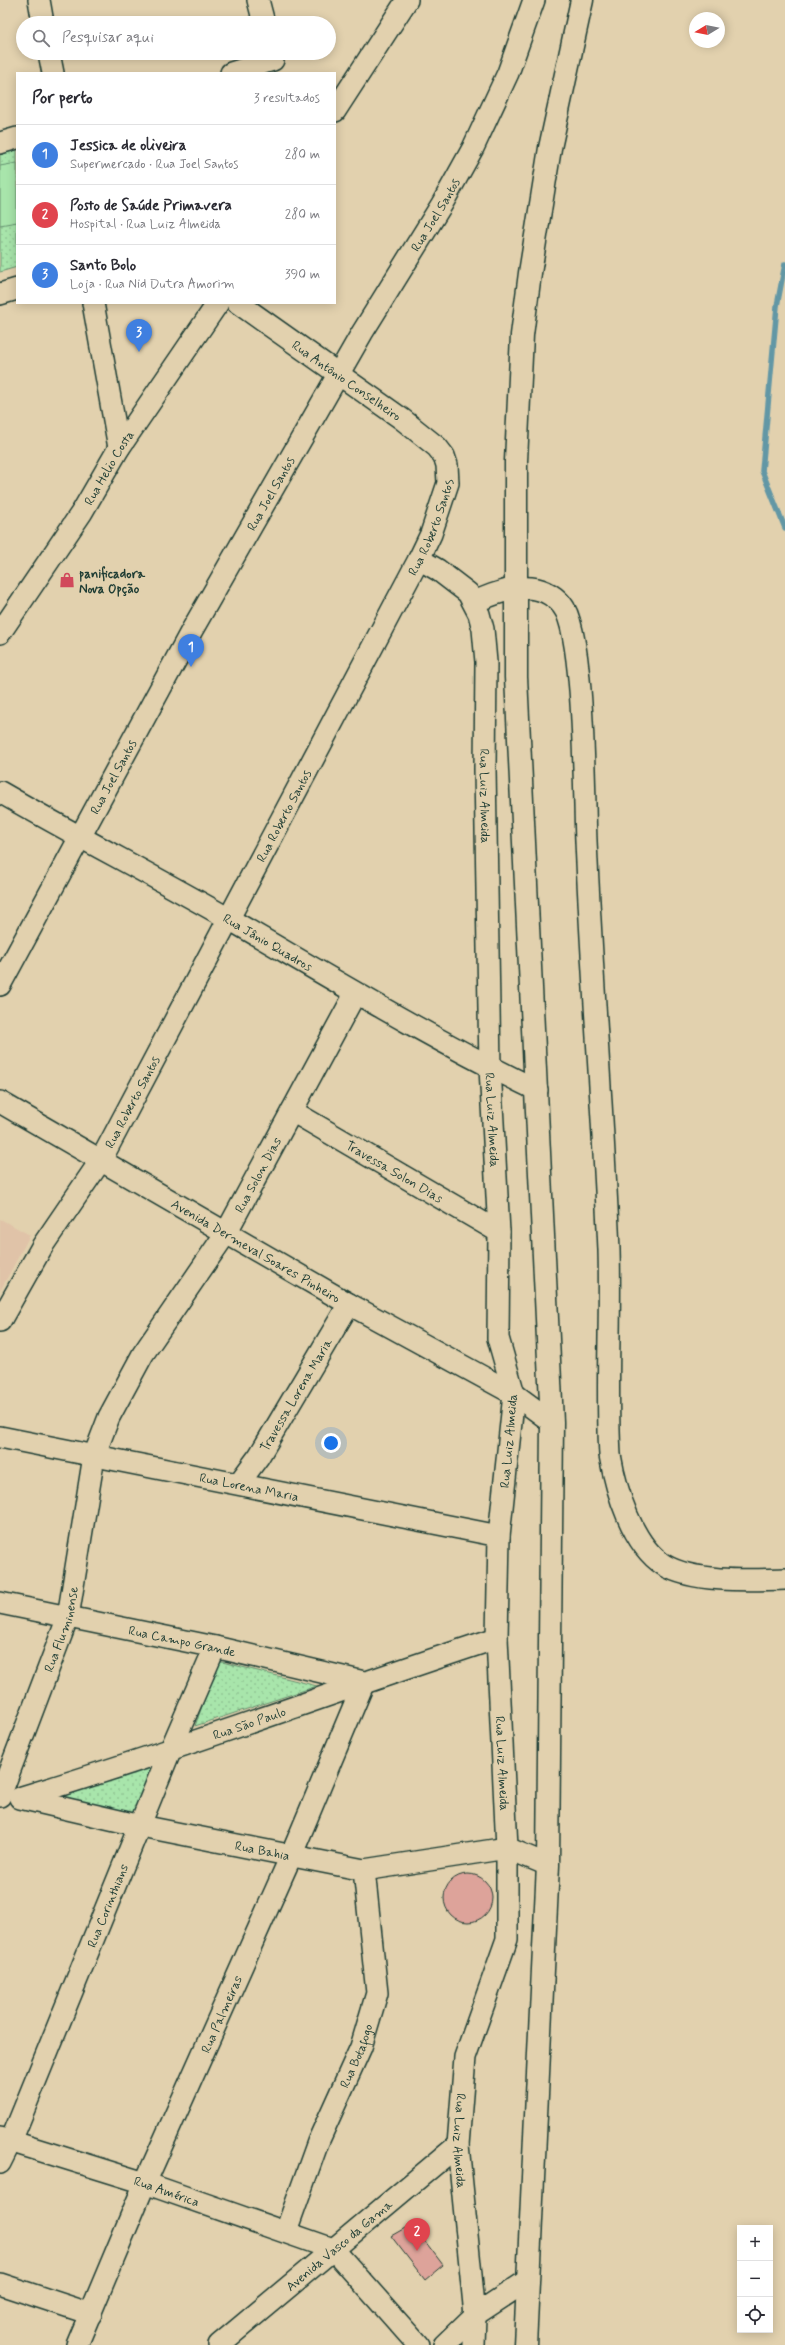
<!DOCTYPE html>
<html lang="pt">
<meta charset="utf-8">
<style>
:root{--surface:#fff;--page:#f2f2f3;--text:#2b2b33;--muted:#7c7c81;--line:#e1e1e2;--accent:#d1495b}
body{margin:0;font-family:Mynerve,sans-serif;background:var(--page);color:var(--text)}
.controls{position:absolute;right:12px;bottom:12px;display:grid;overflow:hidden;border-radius:0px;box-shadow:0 2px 10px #0003}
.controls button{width:36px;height:36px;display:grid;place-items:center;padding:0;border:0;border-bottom:1px solid var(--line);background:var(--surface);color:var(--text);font:20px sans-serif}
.compass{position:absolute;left:689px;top:12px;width:36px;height:36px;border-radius:50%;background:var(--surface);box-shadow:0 2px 10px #0003;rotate:260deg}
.you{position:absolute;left:331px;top:1443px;width:14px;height:14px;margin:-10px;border:3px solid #fff;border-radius:50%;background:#1a73e8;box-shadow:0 0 0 6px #1a73e833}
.badge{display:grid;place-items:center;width:26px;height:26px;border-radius:50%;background:var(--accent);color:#fff;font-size:13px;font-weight:700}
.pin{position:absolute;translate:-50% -33px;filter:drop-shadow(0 1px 2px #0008)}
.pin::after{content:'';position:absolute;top:21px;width:14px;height:12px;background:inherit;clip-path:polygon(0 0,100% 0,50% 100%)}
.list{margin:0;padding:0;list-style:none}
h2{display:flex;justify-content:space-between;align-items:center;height:52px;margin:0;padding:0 16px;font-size:17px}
h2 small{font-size:13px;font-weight:400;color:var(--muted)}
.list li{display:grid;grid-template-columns:26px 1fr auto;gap:12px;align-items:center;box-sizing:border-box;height:60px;padding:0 16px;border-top:1px solid var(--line)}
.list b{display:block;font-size:15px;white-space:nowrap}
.list p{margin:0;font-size:13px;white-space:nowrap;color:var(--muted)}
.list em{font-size:13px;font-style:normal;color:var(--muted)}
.icon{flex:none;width:22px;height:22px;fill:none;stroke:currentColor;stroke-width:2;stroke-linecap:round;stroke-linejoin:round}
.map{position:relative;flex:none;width:785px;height:2345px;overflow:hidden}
.search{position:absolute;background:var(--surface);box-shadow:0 2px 10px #0003;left:16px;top:16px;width:320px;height:44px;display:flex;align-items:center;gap:10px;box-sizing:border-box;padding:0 14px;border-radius:22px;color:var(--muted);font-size:15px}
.panel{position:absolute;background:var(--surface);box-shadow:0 2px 10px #0003;left:16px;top:72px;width:320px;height:232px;border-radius:0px}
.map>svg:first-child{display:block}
</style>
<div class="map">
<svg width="785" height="2345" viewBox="0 0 785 2345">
<defs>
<pattern id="green-dots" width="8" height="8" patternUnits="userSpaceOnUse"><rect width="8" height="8" fill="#a8e5ab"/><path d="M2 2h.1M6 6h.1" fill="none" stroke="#90c594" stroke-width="1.8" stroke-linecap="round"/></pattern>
</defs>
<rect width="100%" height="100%" fill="#e2d1ae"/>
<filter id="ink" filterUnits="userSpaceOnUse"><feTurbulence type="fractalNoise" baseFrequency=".025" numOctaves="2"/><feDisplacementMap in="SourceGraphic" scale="8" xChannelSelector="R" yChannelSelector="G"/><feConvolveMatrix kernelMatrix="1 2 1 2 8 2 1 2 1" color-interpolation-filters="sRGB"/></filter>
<g filter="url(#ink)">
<!-- built -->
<path fill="#e0c3a8" d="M0,1219L30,1235L0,1291Z"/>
<!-- green -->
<g fill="url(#green-dots)" stroke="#649170">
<path d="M17,149V267L0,272V154Z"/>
<path d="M218,1661L317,1686L195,1726Z"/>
<path d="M155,1765L136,1820L47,1798Z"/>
</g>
<!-- pitch -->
<path fill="#a8e5ab" stroke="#649170" d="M17,163V222L0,225V166Z"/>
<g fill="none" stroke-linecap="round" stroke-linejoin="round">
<!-- stream -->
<path stroke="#6297a5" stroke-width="5.5" d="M785,264L777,306L762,471L785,528"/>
</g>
<!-- building -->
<g fill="#dda39a" stroke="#1f3d34">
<circle cx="468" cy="1898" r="24"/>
<path d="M412,2224L443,2265L425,2280L391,2236Z"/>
</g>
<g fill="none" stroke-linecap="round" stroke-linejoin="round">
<defs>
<g id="minor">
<path d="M39,0L43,23"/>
<path d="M258,0L264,23"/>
<path d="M49,53L53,73"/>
<path d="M231,73L273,60"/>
<path d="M335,111L407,0"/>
<path d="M0,143L17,138"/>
<path d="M0,294L17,289"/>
<path d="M93,303L119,448"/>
<path id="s1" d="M419,559L438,570L468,593L479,614L483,629L486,662L485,769L490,1068L499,1232L498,1338L514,1394L499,1536L497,1638L507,1848V1939L465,2057L458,2145L475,2315L474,2345"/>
<path d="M474,602C503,590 538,576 562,605C585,632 584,798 586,841C592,977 603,1114 609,1250C611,1318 606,1387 610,1455C616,1490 632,1545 664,1565C694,1583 752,1580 785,1579"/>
<path id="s2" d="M0,633L82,512L119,448L218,303"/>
<path id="s3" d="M0,792C76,836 154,876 229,919C331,978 431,1039 537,1090"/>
<path id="s4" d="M0,985L192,630L362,333L442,204L473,148L508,73L534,0"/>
<path id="s5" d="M0,1102L349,1304L514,1394L552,1422"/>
<path id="s6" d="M292,1111L499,1232"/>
<path id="s7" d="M0,1321L43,1245L101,1160L419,559L431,534L448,483L447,465L444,456L437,447L402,419L238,303"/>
<path id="s8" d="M0,1437L499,1536"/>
<path id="s9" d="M239,1483L259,1456L349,1304"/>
<path id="s10" d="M0,1603L215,1647L364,1682L291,1856L145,2183L77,2345"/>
<path id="s11" d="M0,1796L68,1617L94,1456L109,1417L143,1354L226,1233L355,994"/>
<path id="s12" d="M22,1797C182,1749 338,1690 497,1638"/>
<path id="s13" d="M20,1798L141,1826L364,1870L507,1848L548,1865"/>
<path id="s14" d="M0,2138L145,2183L333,2249L418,2345"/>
<path id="s15" d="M0,2163L11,2141L170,1751L215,1647"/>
<path id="s16" d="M286,2231L318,2142L361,2047L377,1993L364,1870"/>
<path d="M0,2284L91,2314"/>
<path id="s17" d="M219,2345L458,2145"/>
<path d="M444,2345L475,2315L528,2280"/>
</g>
<path id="trunk" d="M525,2345L548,1865L552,1422L516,677V461L522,335L530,273L550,148L582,0"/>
</defs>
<!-- minor casing -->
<use href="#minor" stroke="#1f3d34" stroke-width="24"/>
<!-- trunk casing -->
<use href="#trunk" stroke="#1f3d34" stroke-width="25"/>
<!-- minor -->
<use href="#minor" stroke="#e2d1ae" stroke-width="21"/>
<!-- trunk -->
<use href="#trunk" stroke="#e2d1ae" stroke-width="22"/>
</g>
</g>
<!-- icons -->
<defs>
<symbol id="shop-bare" viewBox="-9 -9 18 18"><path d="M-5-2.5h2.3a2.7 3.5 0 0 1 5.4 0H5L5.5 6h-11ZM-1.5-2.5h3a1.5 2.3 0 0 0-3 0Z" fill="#d1495b" stroke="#e2d1ae" stroke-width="2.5" paint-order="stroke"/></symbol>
</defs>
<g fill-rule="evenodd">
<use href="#shop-bare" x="56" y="569" width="22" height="22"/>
</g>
<g text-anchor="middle" stroke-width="3" stroke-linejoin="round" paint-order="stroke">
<!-- street labels -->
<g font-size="13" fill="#1f3d34" stroke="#e2d1ae">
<text dy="5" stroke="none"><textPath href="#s4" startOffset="885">Rua Joel Santos</textPath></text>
<text transform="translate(347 380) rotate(35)" y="5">Rua Antônio Conselheiro</text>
<text dy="5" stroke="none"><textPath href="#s2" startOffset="198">Rua Helio Costa</textPath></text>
<text dy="5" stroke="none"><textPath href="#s4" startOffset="561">Rua Joel Santos</textPath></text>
<text dy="5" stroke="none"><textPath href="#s7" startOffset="904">Rua Roberto Santos</textPath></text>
<text dy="5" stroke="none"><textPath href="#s4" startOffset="237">Rua Joel Santos</textPath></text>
<text dy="5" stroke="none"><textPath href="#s1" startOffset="266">Rua Luiz Almeida</textPath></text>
<text dy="5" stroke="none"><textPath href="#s7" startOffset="580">Rua Roberto Santos</textPath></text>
<text dy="5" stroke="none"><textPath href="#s3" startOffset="307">Rua Jânio Quadros</textPath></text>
<text dy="5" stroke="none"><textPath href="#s7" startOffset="256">Rua Roberto Santos</textPath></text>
<text dy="5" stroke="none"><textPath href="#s1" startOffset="590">Rua Luiz Almeida</textPath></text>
<text dy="5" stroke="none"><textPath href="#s6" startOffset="119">Travessa Solon Dias</textPath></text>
<text dy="5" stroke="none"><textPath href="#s11" startOffset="681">Rua Solon Dias</textPath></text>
<text dy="5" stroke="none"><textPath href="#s5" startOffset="296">Avenida Dermeval Soares Pinheiro</textPath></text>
<text dy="5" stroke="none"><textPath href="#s9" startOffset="105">Travessa Lorena Maria</textPath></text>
<text transform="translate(508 1441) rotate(-85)" y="5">Rua Luiz Almeida</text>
<text dy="5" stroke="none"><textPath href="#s8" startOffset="254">Rua Lorena Maria</textPath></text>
<text dy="5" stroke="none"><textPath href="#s11" startOffset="178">Rua Fluminense</textPath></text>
<text dy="5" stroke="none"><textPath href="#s10" startOffset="186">Rua Campo Grande</textPath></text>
<text dy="5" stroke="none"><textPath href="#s12" startOffset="239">Rua São Paulo</textPath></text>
<text dy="5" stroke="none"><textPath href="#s1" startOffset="1237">Rua Luiz Almeida</textPath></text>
<text dy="5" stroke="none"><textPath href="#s13" startOffset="248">Rua Bahia</textPath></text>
<text dy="5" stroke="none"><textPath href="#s15" startOffset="279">Rua Corinthians</textPath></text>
<text transform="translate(221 2014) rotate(-66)" y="5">Rua Palmeiras</text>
<text dy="5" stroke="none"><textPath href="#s16" startOffset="189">Rua Botafogo</textPath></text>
<text dy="5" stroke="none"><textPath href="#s1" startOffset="1622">Rua Luiz Almeida</textPath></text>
<text dy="5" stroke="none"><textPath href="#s14" startOffset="175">Rua América</textPath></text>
<text dy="5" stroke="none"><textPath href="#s17" startOffset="156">Avenida Vasco da Gama</textPath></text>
</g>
<!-- poi labels -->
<g font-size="13" font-weight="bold" fill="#1f3d34" stroke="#e2d1ae" text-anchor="start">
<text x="79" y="578">panificadora<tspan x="79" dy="15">Nova Opção</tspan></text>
</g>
</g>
</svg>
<div class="controls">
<button>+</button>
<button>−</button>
<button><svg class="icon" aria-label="locate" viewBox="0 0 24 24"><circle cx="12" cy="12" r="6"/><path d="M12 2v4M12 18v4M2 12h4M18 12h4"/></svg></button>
</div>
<svg class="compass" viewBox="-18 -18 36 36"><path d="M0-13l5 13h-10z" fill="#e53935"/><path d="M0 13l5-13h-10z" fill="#7c7c81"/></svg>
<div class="you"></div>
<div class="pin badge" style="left:191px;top:667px;background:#3f7fe0">1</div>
<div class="pin badge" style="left:417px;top:2251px;background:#e0444e">2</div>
<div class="pin badge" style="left:139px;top:352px;background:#3f7fe0">3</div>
<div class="search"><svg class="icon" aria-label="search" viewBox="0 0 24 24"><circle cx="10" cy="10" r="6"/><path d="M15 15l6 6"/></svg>Pesquisar aqui</div>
<section class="panel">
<h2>Por perto<small>3 resultados</small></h2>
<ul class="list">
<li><span class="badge" style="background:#3f7fe0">1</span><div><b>Jessica de oliveira</b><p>Supermercado · Rua Joel Santos</p></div><em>280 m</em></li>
<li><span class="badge" style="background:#e0444e">2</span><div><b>Posto de Saúde Primavera</b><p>Hospital · Rua Luiz Almeida</p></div><em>280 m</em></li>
<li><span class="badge" style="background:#3f7fe0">3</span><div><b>Santo Bolo</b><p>Loja · Rua Nid Dutra Amorim</p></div><em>390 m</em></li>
</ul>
</section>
</div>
